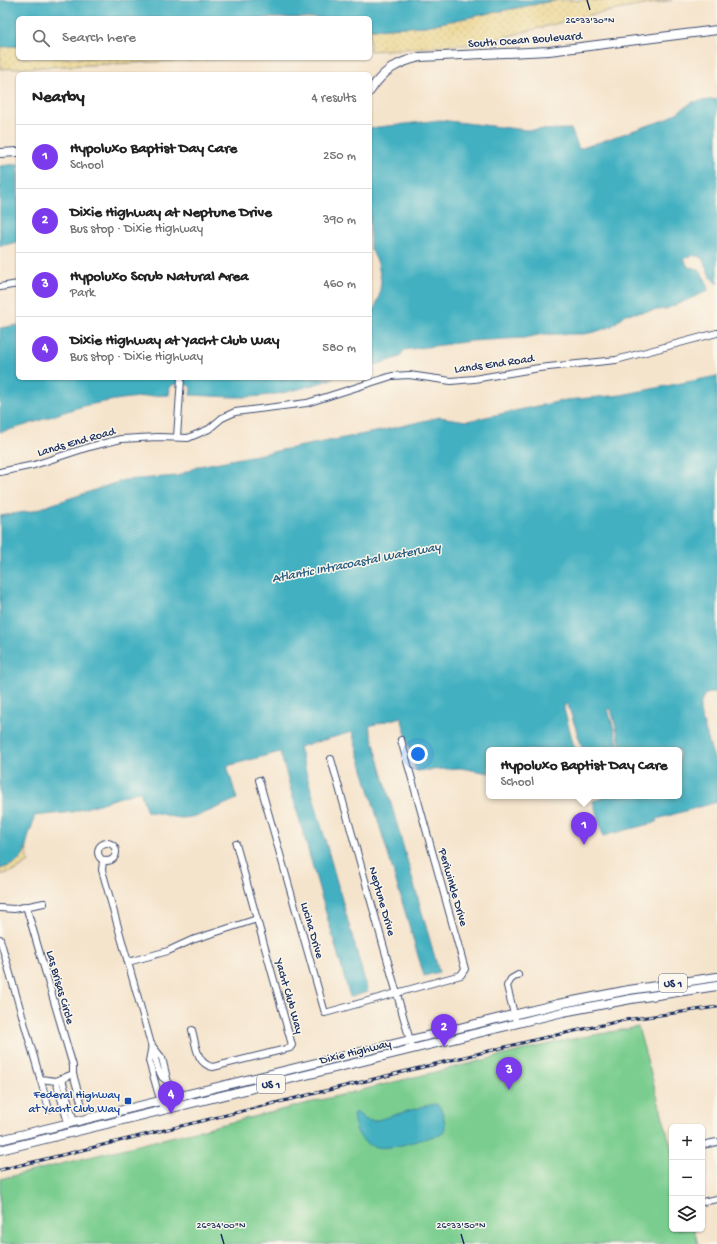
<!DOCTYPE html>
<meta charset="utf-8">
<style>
:root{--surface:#fff;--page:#f6f6f6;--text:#222;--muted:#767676;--line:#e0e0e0;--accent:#7c3aed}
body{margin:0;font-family:"Gochi Hand",sans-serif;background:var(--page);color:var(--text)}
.controls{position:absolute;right:12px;bottom:12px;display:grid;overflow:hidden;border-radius:6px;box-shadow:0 1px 3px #0004}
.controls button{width:36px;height:36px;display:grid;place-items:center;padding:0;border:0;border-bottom:1px solid var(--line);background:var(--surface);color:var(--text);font:20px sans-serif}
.you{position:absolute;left:418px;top:754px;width:14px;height:14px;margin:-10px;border:3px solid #fff;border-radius:50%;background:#1a73e8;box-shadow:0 0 0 6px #1a73e833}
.badge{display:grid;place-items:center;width:26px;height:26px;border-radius:50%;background:var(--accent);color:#fff;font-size:13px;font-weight:700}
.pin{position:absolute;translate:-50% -33px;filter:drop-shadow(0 1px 2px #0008)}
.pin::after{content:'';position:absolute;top:21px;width:14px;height:12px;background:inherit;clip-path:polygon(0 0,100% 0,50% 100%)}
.popup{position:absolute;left:486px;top:747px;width:196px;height:52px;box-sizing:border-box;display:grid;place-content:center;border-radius:6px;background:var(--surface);filter:drop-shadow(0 1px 3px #0005);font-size:13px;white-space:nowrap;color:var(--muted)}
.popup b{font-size:15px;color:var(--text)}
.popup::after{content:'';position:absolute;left:50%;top:100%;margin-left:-8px;border:8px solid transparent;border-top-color:var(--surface)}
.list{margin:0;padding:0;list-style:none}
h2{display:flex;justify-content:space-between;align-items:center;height:52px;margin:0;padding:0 16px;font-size:17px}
h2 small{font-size:13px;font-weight:400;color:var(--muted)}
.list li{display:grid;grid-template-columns:26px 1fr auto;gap:12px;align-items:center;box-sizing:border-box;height:64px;padding:0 16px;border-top:1px solid var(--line)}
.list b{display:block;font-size:15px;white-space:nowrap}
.list p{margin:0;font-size:13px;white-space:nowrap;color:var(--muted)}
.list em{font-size:13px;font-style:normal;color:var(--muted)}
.icon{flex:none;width:22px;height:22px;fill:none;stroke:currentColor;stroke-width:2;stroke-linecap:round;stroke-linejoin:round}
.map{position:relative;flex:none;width:717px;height:1244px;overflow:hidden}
.search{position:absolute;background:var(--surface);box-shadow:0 1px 3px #0004;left:16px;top:16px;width:356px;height:44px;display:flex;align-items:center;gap:10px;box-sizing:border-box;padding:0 14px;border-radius:6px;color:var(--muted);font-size:15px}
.panel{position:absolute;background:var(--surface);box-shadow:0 1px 3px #0004;left:16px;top:72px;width:356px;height:308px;border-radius:6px}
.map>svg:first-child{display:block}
</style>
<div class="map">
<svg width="717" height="1244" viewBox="0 0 717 1244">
<defs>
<pattern id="sand-dots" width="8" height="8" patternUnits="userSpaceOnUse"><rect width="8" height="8" fill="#eeda9e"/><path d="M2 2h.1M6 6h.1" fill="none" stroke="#ccbb8a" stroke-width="1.8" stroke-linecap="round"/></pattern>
</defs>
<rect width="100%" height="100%" fill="#fbf7ec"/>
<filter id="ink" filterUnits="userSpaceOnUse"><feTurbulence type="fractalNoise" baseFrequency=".025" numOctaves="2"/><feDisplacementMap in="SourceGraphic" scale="8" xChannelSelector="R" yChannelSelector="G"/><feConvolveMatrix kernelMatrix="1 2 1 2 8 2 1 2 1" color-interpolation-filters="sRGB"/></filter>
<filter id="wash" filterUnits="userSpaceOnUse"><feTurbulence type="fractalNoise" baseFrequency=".012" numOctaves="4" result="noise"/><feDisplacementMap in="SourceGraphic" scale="16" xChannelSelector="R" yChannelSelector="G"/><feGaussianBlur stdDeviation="0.9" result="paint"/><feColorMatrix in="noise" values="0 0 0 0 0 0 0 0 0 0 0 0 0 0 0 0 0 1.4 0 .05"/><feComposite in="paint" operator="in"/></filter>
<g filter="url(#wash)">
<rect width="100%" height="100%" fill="#f5e4cc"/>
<!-- grass -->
<path fill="#7acd8f" stroke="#4a7e76" d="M638,1027L672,1150V1229H694L698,1244H0V1179L561,1041Z"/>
<!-- sand -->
<g fill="url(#sand-dots)" stroke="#84847e">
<path d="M557,0H672L594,14L477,44L370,51V29L425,26Z"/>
<path d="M18,46V58H242L0,69V47Z"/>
<path d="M26,846L29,862L17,870L0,875V869C13,865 24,860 26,846Z"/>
</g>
<!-- water -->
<g fill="#43b0c1" stroke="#2f7090">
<path d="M0,0H557L425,26L370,29V18H18V46L0,47Z"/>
<path d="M717,99V284L710,276L702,258C695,255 690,254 684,259L688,267L699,269L706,281L708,291L666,309L626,314L612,326L595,332L584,334H543L524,338L471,341L404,350L400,357L370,367V318L379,298L381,281L378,263L370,247V128L440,120L526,130L571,129L579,149L667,119L693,102Z"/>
<path d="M18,164V242L0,246V166Z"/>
<path d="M18,325V378H335C313,385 292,392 270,395C244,399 216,396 190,395L191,388L188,385L174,384L170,387L169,395C139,396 109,400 80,407C53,415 28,426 0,432V328Z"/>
<path d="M717,376V691L704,695L700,706V712L713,756L717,764V802L657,819V822L603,836L593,801L609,796H679V750H622L611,709H608L620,750H583L568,705L565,704L564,709L575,750H489V773L460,768L416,771L401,717L369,726L439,972L424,976L352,732L299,747L368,992L350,997L280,752L227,766L237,799C220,806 199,818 181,818C169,817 158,812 147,812L140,791L73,812L34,816C34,823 31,828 29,834C23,858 25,861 0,869V516L32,511L124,480L177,476L199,466L380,431L440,417L467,421L566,400L621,395Z"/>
<path d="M437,1104C444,1111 445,1121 445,1131L440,1135C407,1141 358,1169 353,1114L356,1112L366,1120L374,1121L425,1106Z"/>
</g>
</g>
<g filter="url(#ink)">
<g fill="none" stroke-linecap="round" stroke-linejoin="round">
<defs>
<g id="minor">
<path d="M0,287L18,284"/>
<path d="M177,437L181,378"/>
<path d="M0,472L34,465L89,447L121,439L158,437L188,438L209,429L222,418L235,412L307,403L392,376L409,375L451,381L474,379L539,368L616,360L717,333"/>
<path d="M331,759L411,1044"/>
<path d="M259,780L325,1013L461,975L465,969L401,740"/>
<circle cx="107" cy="852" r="9"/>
<path d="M103,861L102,870L158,1069L162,1077L166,1080"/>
<path d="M26,906L73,1066V1074L81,1102"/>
<path d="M0,908L14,909L44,903"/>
<path d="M0,939L49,1109"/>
<path d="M128,962L168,951L192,940L257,919"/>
<path d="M515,1018L507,986L511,979L518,975"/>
<path d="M192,1030C196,1044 196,1064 213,1067L290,1048L292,1045L236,844"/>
<path d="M152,1045L149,1061L163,1110"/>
<path d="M154,1048L162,1058L174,1107"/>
<path d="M40,1079L56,1081L73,1074"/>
<path d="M62,1079L74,1122"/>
<path d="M56,1081L68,1123"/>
<path d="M702,1145L717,1142"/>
<path d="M702,1202L717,1199"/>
</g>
<g id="major">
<path d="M370,91C383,71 397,62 420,57L549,51L717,30"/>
<path d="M0,153L18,152"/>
<path d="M0,1140L558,1004L629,990L717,977"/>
<path d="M0,1150L563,1012L631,999L717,986"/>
</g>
</defs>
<!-- minor casing -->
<use href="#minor" stroke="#3c4a6e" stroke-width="8"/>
<!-- major casing -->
<use href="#major" stroke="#3c4a6e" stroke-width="10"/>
<!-- minor -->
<use href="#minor" stroke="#fff" stroke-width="6"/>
<!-- major -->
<use href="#major" stroke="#fff" stroke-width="8"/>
<defs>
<path id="rail" d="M0,1170L538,1039L625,1020L717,1007"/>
</defs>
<!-- rail casing -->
<use href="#rail" stroke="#1b2f5e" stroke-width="3"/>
<!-- rail -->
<use href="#rail" stroke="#fbf7ec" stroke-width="1.5" stroke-dasharray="4.5" stroke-linecap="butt"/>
</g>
</g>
<!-- ticks -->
<path fill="none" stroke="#1b2f5e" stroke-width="1.5" d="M587,0L590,10M221,1234L224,1244M461,1234L464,1244"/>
<!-- markers -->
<rect fill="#1a4fb4" stroke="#fbf7ec" stroke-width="1.5" x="124" y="1097" width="8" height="8" rx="2"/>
<g text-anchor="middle" stroke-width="3" stroke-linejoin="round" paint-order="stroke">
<!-- shield labels -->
<g fill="#fbf7ec" stroke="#5e6b89" stroke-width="1">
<rect x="659" y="974" width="28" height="18" rx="3"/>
<rect x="257" y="1075" width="28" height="18" rx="3"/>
</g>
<g font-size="11" font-weight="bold" fill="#1b2f5e">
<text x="673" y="987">US 1</text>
<text x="271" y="1088">US 1</text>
</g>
<!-- street labels -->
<g font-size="12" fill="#1b2f5e" stroke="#fbf7ec">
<text transform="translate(525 39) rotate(-4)" y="4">South Ocean Boulevard</text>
<text transform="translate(494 363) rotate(-8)" y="4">Lands End Road</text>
<text transform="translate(76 441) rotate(-16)" y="4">Lands End Road</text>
<text transform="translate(454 887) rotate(74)" y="4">Periwinkle Drive</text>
<text transform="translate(383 901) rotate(74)" y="4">Neptune Drive</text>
<text transform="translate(313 930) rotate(74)" y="4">Lucina Drive</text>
<text transform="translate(61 987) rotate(74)" y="4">Las Brisas Circle</text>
<text transform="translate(290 996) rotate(74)" y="4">Yacht Club Way</text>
<text transform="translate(355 1051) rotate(-14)" y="4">Dixie Highway</text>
</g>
<!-- transit labels -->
<g font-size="12" fill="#164399" stroke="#fbf7ec" text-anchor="end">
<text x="120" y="1098">Federal Highway<tspan x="120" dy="14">at Yacht Club Way</tspan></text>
</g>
<!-- water labels -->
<g font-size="13" font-style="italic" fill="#295c81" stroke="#fbf7ec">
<text transform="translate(356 561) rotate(-11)" y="5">Atlantic Intracoastal Waterway</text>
</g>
</g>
<g font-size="10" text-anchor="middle" fill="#1b2f5e" stroke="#fbf7ec" stroke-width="3" stroke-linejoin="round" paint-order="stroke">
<text x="590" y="23">26°33'30"N</text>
<text x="221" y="1228">26°34'00"N</text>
<text x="461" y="1228">26°33'50"N</text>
</g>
</svg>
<div class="controls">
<button>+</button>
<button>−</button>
<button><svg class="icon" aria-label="layers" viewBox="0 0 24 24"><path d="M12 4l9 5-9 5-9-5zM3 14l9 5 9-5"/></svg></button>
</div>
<div class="you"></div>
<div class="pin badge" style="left:584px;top:845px">1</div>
<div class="popup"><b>Hypoluxo Baptist Day Care</b>School</div>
<div class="pin badge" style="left:444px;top:1047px">2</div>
<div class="pin badge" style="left:509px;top:1090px">3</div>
<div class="pin badge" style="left:171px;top:1114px">4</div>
<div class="search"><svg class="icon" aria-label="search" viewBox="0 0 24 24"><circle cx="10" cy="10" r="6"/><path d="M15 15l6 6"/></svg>Search here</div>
<section class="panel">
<h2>Nearby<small>4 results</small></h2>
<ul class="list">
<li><span class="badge">1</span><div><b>Hypoluxo Baptist Day Care</b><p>School</p></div><em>250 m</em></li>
<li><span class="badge">2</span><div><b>Dixie Highway at Neptune Drive</b><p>Bus stop · Dixie Highway</p></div><em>390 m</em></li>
<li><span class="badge">3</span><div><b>Hypoluxo Scrub Natural Area</b><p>Park</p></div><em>460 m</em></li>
<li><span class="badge">4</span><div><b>Dixie Highway at Yacht Club Way</b><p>Bus stop · Dixie Highway</p></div><em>580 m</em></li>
</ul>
</section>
</div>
